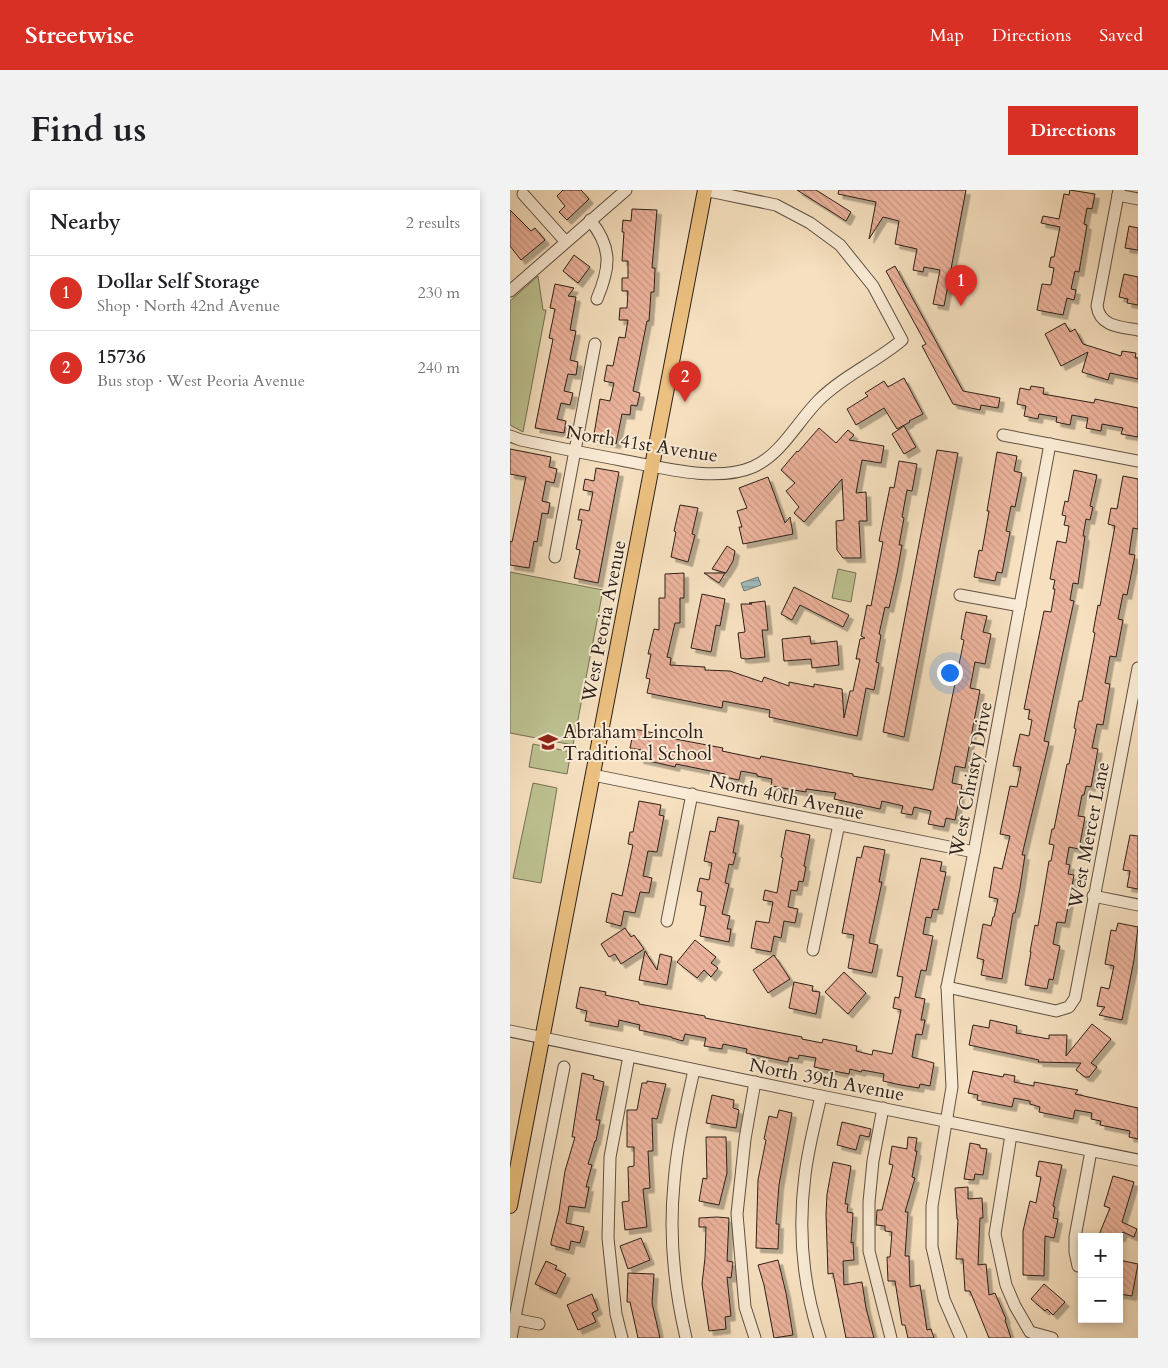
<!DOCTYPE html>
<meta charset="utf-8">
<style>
:root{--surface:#fff;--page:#f2f2f2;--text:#202124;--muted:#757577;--line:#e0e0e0;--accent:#d93025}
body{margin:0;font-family:Cardo,serif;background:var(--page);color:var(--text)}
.controls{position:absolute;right:15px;bottom:15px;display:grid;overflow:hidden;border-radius:0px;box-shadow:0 2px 8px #0003}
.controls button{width:45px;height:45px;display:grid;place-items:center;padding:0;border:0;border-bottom:1px solid var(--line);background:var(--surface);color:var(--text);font:25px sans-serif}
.you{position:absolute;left:439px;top:482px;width:18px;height:18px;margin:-12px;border:4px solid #fff;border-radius:50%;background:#1a73e8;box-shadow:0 0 0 8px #1a73e833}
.badge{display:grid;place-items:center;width:32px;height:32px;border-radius:50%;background:var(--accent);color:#fff;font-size:16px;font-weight:700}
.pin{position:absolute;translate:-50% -41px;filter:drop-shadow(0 1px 2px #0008)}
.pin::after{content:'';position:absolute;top:26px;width:18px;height:15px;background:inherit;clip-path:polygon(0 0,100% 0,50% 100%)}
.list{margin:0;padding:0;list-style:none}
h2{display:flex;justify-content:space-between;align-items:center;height:65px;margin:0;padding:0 20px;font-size:21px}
h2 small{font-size:16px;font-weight:400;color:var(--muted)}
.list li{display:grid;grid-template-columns:32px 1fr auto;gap:15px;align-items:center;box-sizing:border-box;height:75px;padding:0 20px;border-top:1px solid var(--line)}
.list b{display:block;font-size:19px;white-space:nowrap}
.list p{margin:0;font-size:16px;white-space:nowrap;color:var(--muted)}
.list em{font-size:16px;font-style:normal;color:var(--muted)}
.map{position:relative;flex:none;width:628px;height:1148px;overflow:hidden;border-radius:0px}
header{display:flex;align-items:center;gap:30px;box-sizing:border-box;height:70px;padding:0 25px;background:var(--accent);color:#fff}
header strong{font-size:24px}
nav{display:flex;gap:28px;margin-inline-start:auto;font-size:18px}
.intro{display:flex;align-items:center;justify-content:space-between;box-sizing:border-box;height:120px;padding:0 30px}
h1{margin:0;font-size:35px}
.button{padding:12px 22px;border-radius:0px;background:var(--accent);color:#fff;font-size:18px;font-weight:700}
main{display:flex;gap:30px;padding:0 30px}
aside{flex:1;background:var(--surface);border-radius:0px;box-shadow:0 2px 8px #0003}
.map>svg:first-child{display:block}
</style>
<header>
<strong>Streetwise</strong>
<nav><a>Map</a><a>Directions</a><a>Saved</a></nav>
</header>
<div class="intro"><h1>Find us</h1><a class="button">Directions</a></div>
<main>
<aside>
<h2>Nearby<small>2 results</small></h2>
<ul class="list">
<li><span class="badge">1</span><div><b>Dollar Self Storage</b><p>Shop · North 42nd Avenue</p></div><em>230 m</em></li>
<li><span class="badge">2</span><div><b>15736</b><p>Bus stop · West Peoria Avenue</p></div><em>240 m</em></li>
</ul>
</aside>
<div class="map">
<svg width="628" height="1148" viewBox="0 0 628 1148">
<defs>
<pattern id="water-rules" width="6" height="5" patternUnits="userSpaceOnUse" patternTransform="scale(1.25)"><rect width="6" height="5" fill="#a1babc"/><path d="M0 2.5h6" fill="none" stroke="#849798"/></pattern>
<pattern id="building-back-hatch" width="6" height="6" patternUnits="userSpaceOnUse" patternTransform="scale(1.25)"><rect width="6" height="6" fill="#ecb39c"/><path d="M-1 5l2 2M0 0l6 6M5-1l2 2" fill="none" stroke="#cb9a86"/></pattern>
<filter id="shadow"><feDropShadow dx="4.5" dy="4.5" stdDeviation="0" flood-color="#0004"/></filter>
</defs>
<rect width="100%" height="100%" fill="#f6e0bf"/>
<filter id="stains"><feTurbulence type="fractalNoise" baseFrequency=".004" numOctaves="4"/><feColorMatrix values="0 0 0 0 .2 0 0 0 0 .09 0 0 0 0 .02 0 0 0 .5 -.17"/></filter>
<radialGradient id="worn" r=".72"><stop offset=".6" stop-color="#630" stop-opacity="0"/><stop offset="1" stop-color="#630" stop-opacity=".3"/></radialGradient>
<!-- green -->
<g fill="#bdc291" stroke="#757155">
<path d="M28,86L33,120H36L13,242L0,235V111Z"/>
<path d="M328,379L346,383L341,412L322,408Z"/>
<path d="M0,382L93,400L63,555L0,543Z"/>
<path d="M23,554L61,562L57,584L19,577Z"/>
<path d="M23,593L47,598L31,693L3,688Z"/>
</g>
<!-- water -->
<path fill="url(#water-rules)" stroke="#737c7b" d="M248,387L251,395L234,401L231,393Z"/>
<!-- building -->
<g fill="url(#building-back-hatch)" stroke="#2d2019" filter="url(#shadow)">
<path d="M53,0H71L79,9L57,30L49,22L55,16L47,6Z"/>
<path d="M287,0H306L341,22L336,31Z"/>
<path d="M329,0H456L434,116L423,114L430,80L414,77L413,82L403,80L407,59L385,54L389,31L373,27L359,49L366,12L328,4Z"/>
<path d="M560,0L585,4L582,19L577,18L574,34L577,35L569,82L565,81L561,99L566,100L564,110L557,108L553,125L527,120L532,94L541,95L544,78L539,77L541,67H544L550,37L531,33L533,26L549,29L554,4L559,5Z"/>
<path d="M122,19L147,20L142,78H145L144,102H141L139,131H137L123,201L130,203L127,216L121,215L120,225L112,224L106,254L83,250L90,209L100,211L104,193L94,191L97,175L103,176L109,147L115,148L118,130H109L110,118H117L118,101H112V88H118V71H112L114,42H112L113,30L121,31Z"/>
<path d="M0,20L21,41L25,38L35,50L11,70L0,56Z"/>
<path d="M619,36L628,38V60L615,58Z"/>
<path d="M64,65L80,77L68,93L53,81Z"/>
<path d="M385,76L453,201L490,208L488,218L471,215L470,220L443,214L412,156L416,154L376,81Z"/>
<path d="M614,84L628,87V115L617,113L618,109L609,107Z"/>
<path d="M45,94L64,98L58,106L66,107L60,140L66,141L60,170L68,172L66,185L58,184L54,201L63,203L60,215L51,213L47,229L56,231L54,243L25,238L43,149L39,148L45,119L40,118Z"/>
<path d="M555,133L560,142L565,139L573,154L611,166L612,161L626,163L625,168H628V189L600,183L598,190L572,182L578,162L551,176L535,144Z"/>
<path d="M394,188L413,224L399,231L400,232L387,239L374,218L346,235L337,219L358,206L355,203L374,191L378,197Z"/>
<path d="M521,196L534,198L533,204L584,213L585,209L628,218V247L611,244L613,238L592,234L591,241L576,238L578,228L562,225L560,235L546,232L547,227L529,224L528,229L514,226L516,216L507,214L510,198L520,200Z"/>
<path d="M394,236L406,257L394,264L382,244Z"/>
<path d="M309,238L326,253L338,240L344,245L339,250L374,256L371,273L352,270L346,303L356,302L357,331H349L351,368H333L327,360L326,331L334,330L332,289L294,332L284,323L289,317L276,301L285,293L271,280L287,261L288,262Z"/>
<path d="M0,259L41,267L39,277L47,279L44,293L36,291L32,311L40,313L38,324L32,323L27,352L24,351L19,378L0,375V351L2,352L16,287L0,284Z"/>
<path d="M427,260L448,263L394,547L373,542Z"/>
<path d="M487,262L507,266L504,281L512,283L505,317L501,316L496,341L500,342L492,383L487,382L485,391L464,387L469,360L472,361L479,321H477Z"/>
<path d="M389,271L407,274L402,301L397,300L392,327L394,328L389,355H392L387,383L379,418L375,417L369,444L371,445L366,472L369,473L364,500L356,498L347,546L259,527L260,520L213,511L212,518L137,503L140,489L136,488L141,464H138L144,439L149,440V408H155V384L174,383V408H170V433H165L157,467L161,468L160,475L195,477V480L220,481L252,492L254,487L279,496V492L304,497V494L332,499L334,528L340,501H343L350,469H346L350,449L355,448L351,446L357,415L361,416L373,352L369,351L380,297L384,298Z"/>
<path d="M86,278L109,282L88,393L64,388L70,360L66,359L72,330H68L70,319L79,321L83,302L73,300L75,289L84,291Z"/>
<path d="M564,280L587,285L580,316L583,317L580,330L576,329L573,346H575L568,394L563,393L560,410L564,411L534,551L539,552L512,665H515L510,698L505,723H503L492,789L471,785L474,770L467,768L473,734L481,736L483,727H484L488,709L479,707L484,677L492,679L500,646L490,644L500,596L507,597L511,577L503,576L510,544L519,546L522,530L518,529L520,520L514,519L534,421L541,422L545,399H543L545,390L540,389L547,351L556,353L559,336L554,335L556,326L552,325L555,311L558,312Z"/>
<path d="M613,286L628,289V339L623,338L619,364L625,365L617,405L613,404L608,429L613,430L606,467L600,466L597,483L595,493L600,494L593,535L587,534L582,558L588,559L581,597L576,596L574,605H572L568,626L575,627L569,659L559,657L556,674L560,675L558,684L564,685L555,733L547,732L543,754L550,756L543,790L539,789L537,799L515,795L521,762H520L525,735L528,736L539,671H541L544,655L539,654L542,639H544L557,574H559L566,539L564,538L569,511H572L585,443L583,442L588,415L590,416L605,336L598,334L601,318L607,319Z"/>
<path d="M258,287L275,333L280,327L283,344L233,354L229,337H232L227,321L237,318L229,298Z"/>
<path d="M170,315L188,318L182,344L185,345L178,372L161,367L166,342L164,341Z"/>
<path d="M217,356L225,361L223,371L216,383L202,379Z"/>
<path d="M194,383H215L209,393Z"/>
<path d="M284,397L339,425L333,437L290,415L282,430L271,424Z"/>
<path d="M192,404L215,409L210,436L206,435L201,462L181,458Z"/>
<path d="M255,411L258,440H252L255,467L236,469L231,468L228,443L235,442L231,414H242L239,413Z"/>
<path d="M456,422L477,426L473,442L481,444L475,474L465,472L460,498L470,500L455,578L445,576L442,593L452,595L445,630L436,628L434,637L418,634L421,621L404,617L402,625L391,623L393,616L372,611L370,619L324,609L326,603L296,599V602L261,596L262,589L247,586V584L231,581L229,590L215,587V584L166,574L165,577L148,573L129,569L131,560L120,558L124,539L149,544V546L213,558L212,561L250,569L251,566L343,584V586L423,600L454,450L451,449Z"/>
<path d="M300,446L301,454L327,451L329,475L302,478L301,469L274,471L272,449Z"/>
<path d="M129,611L151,615L149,625L154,626L147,662L138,661L133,686L142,688L139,703L130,702L125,723L114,721L111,736L96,732L102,703L112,706L123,655L118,654L120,642H123Z"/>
<path d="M208,627L229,631L223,663H226L223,675L219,674L215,693L219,694L212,724L220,726L217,739H221L219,752L190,746L196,716L190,715L192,702L187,701L190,688L199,690L202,673L194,671L200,641L205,642Z"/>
<path d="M276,640L300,645L294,676L296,677L293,692L289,691L287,701L281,700L278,717L288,719L285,733L274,731L271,748L264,746L261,762L241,758L246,731L259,733L263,712L253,710L255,700L267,703L273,668L271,667Z"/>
<path d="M620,645L628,646V699L617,697L620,681L613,680Z"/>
<path d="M354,656L375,660L369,692H372L359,753L368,755L362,783L338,778L344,745L332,743L347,667L351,668Z"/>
<path d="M411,668L432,672L430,681L436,682L428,720L423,719L421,728L416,727L413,744L423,746L416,781L411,780L405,807L415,809L411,830H415L412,845L406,844L402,867L424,873L420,896L410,894L409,898L391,895L373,891L374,884L352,880L351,882L340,879L339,884L304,877L306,868L289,865L288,869L279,867L278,872L236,863L237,859L213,854L212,859L194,856L196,848L175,844L173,851L162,848V847L129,840L130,835L109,830L108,837L75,831L77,821L66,818L70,797L96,802L95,805L129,812V814L195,826V828L292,847V849L312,853L313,849L347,856L346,861L362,865L363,860L382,864L391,820L383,818L385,807L389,808L393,787L387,786Z"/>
<path d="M608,733L628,737L624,770L612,830L589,825L595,817L587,816L591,797L599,799L604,776L595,774L601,740L606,741Z"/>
<path d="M115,738L121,747L124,745L134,759L111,774L105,764L99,767L91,754Z"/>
<path d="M185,750L206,767L201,773L208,778L201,787L194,780L187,788L167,772Z"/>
<path d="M135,761L147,780L150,764L162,767L157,795L129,790Z"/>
<path d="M264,765L280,789L258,803L243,780Z"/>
<path d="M334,782L356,803L338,824L315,802Z"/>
<path d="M284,792L303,796L302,801L310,802L306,824L279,818Z"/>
<path d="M480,830L507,836L506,843L539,849V845H557L556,866L582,834L601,849L581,873L587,877L579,887H575L566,880L571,873L528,872L529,870L459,855L463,835L479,838Z"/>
<path d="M463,881L493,887L494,884L505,886L504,892L524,896V892L568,900L565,904L628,918V949L619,947L620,941L590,935L591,931L581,929L582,923L565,920L563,929L529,922L530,917L520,914V911L504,908L502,917L467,910L468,905L458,903Z"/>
<path d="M72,883L84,886L83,889L94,892L86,930H90L86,951H85L78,974L82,975L76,997H79L75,1018L59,1016L56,1033L74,1037L70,1053L61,1051L59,1060L41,1055V1052L49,1021L55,981L65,947H62Z"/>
<path d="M137,891L156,894L147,929L142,928L143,961H138L140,998L133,999L137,1037L115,1040L112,1012L119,1011L118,977L124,976V957H117V920H127L132,893H137Z"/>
<path d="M202,905L224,910L223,918L229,920L226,938L196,933Z"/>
<path d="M269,920L282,923L269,995L266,1034H269L268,1059L246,1058L248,990L256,950L254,949L259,926L267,928Z"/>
<path d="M332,932L361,939L359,947L350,945L346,960L327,955Z"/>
<path d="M196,947H216L217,983L209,1015L189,1011L193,988L197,989Z"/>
<path d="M398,947L407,948L405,961H407L402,987L405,988L395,1022H398L395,1066H399L400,1097L410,1095L417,1140L421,1139L424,1148H398L395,1135H392L385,1091H378L377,1067H380L382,1042L375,1041V1036L366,1035L367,1020H372L383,975L379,974L382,956L397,959Z"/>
<path d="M460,953L470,955V958L477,959L473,985L465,984L464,990L454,989Z"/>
<path d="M529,971L552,975L543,1016L545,1017L543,1028L548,1029L544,1048L535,1046L534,1086L513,1085V1041L520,1011L526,1013L531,987L526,986Z"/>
<path d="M323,972L341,976L335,1014H338L337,1022L343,1023L341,1053L343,1052L344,1070L333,1071L334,1095L352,1092L356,1118L364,1148H336L323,1083L318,1084L316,1024L317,1004Z"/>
<path d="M603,986L624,992L612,1032L627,1039L624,1047L613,1042L611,1047H588L600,1018L594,1016Z"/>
<path d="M458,997V1009L472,1008L473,1028H470L468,1075L476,1074L479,1105L485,1103L496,1129L495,1130L501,1148H479L460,1101H455L453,1069H446L448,1029H447L445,998Z"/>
<path d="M207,1027L219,1028L217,1071L223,1072L221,1088L217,1087L221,1126L215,1127L216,1139L199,1141L192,1094L195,1068L196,1037H189V1028Z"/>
<path d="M131,1048L140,1070L118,1079L110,1056Z"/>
<path d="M268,1070L276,1103L283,1145L264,1148L254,1095L248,1075Z"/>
<path d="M609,1070L628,1074L622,1106L609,1104Z"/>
<path d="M36,1071L47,1076L45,1079L56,1084L46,1104L25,1094Z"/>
<path d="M118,1083L144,1084L142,1113L150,1148H128L120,1112H117Z"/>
<path d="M534,1094L555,1112L543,1125L537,1119L535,1121L521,1109Z"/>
<path d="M82,1104L88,1120L82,1123L86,1132L68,1140L57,1115Z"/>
</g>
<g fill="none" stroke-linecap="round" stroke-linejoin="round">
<defs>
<g id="minor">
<path d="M609,0L587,116C590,137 611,137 628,140"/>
<path d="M13,4L56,52"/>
<path d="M608,5L628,9"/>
<path d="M80,30C103,58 100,78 87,109"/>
<path d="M0,101L116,0"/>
<path d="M493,245L628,271"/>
<path d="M0,246L11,250C44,257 78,264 111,270C149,277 206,293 243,277C272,264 287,232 309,210C333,186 366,172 392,150L363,96L330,55L300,33L266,15L194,0"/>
<path d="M45,367L85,154"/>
<path d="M450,405L510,416"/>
<path d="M83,585L464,662"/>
<path d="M583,706L628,715"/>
<path d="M157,731L182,604"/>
<path d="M303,760L329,634"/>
<path d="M437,797L546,821L559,817L565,808L628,478"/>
<path d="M0,841L311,906L628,970"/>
<path d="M373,918L363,971L359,1012V1061L381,1148"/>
<path d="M501,945L485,1044L496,1095L505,1116L520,1142L542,1148"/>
<path d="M568,1076L565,1062V1047L581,961"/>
<path d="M4,1129L29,1134"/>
<path d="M1,1148L54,877"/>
<path d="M112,1148L106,1124L98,1048L100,967L119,866"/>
<path d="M176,1148C164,1097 159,1044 164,993C167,954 176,917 184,880"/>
<path d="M245,1148L235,1117L227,1024L235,949L245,892"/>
<path d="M310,1148C293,1096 288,1039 295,985C298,959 305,933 311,906"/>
<path d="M451,1148L434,1109L422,1057V1016L442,897L437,797L464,662L540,254"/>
</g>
<path id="major" d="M0,1016L195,0"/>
</defs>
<!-- minor casing -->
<use href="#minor" stroke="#5f5042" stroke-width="13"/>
<!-- major casing -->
<use href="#major" stroke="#2d2019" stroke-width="16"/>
<!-- minor -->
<use href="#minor" stroke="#f9ebd5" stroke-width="11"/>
<!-- major -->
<use href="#major" stroke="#ebc080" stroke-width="14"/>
</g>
<!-- icons -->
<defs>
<symbol id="school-bare" viewBox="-9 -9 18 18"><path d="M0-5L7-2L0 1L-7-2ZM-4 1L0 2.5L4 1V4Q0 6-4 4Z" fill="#8f2418" stroke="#f9ebd5" stroke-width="2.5" paint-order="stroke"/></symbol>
</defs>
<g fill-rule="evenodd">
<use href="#school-bare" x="24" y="538" width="28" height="28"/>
</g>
<g text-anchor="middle" stroke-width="4" stroke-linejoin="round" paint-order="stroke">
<!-- street labels -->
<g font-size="19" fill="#2d2019" stroke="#f9ebd5">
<text transform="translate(132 253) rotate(9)" y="7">North 41st Avenue</text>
<text transform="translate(93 431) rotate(-79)" y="7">West Peoria Avenue</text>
<text transform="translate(460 589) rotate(-79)" y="7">West Christy Drive</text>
<text transform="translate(277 606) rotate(12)" y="7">North 40th Avenue</text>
<text transform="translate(578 645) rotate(-79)" y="7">West Mercer Lane</text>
<text transform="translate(317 889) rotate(11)" y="7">North 39th Avenue</text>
</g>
<!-- poi labels -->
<g font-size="19" fill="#2d2019" stroke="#f9ebd5" text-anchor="start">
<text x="53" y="548">Abraham Lincoln<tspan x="53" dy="22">Traditional School</tspan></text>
</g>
</g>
<rect width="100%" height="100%" filter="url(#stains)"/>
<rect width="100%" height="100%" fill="url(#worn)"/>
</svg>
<div class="controls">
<button>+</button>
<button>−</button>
</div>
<div class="you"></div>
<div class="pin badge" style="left:451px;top:116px">1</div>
<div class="pin badge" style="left:175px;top:212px">2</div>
</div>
</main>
